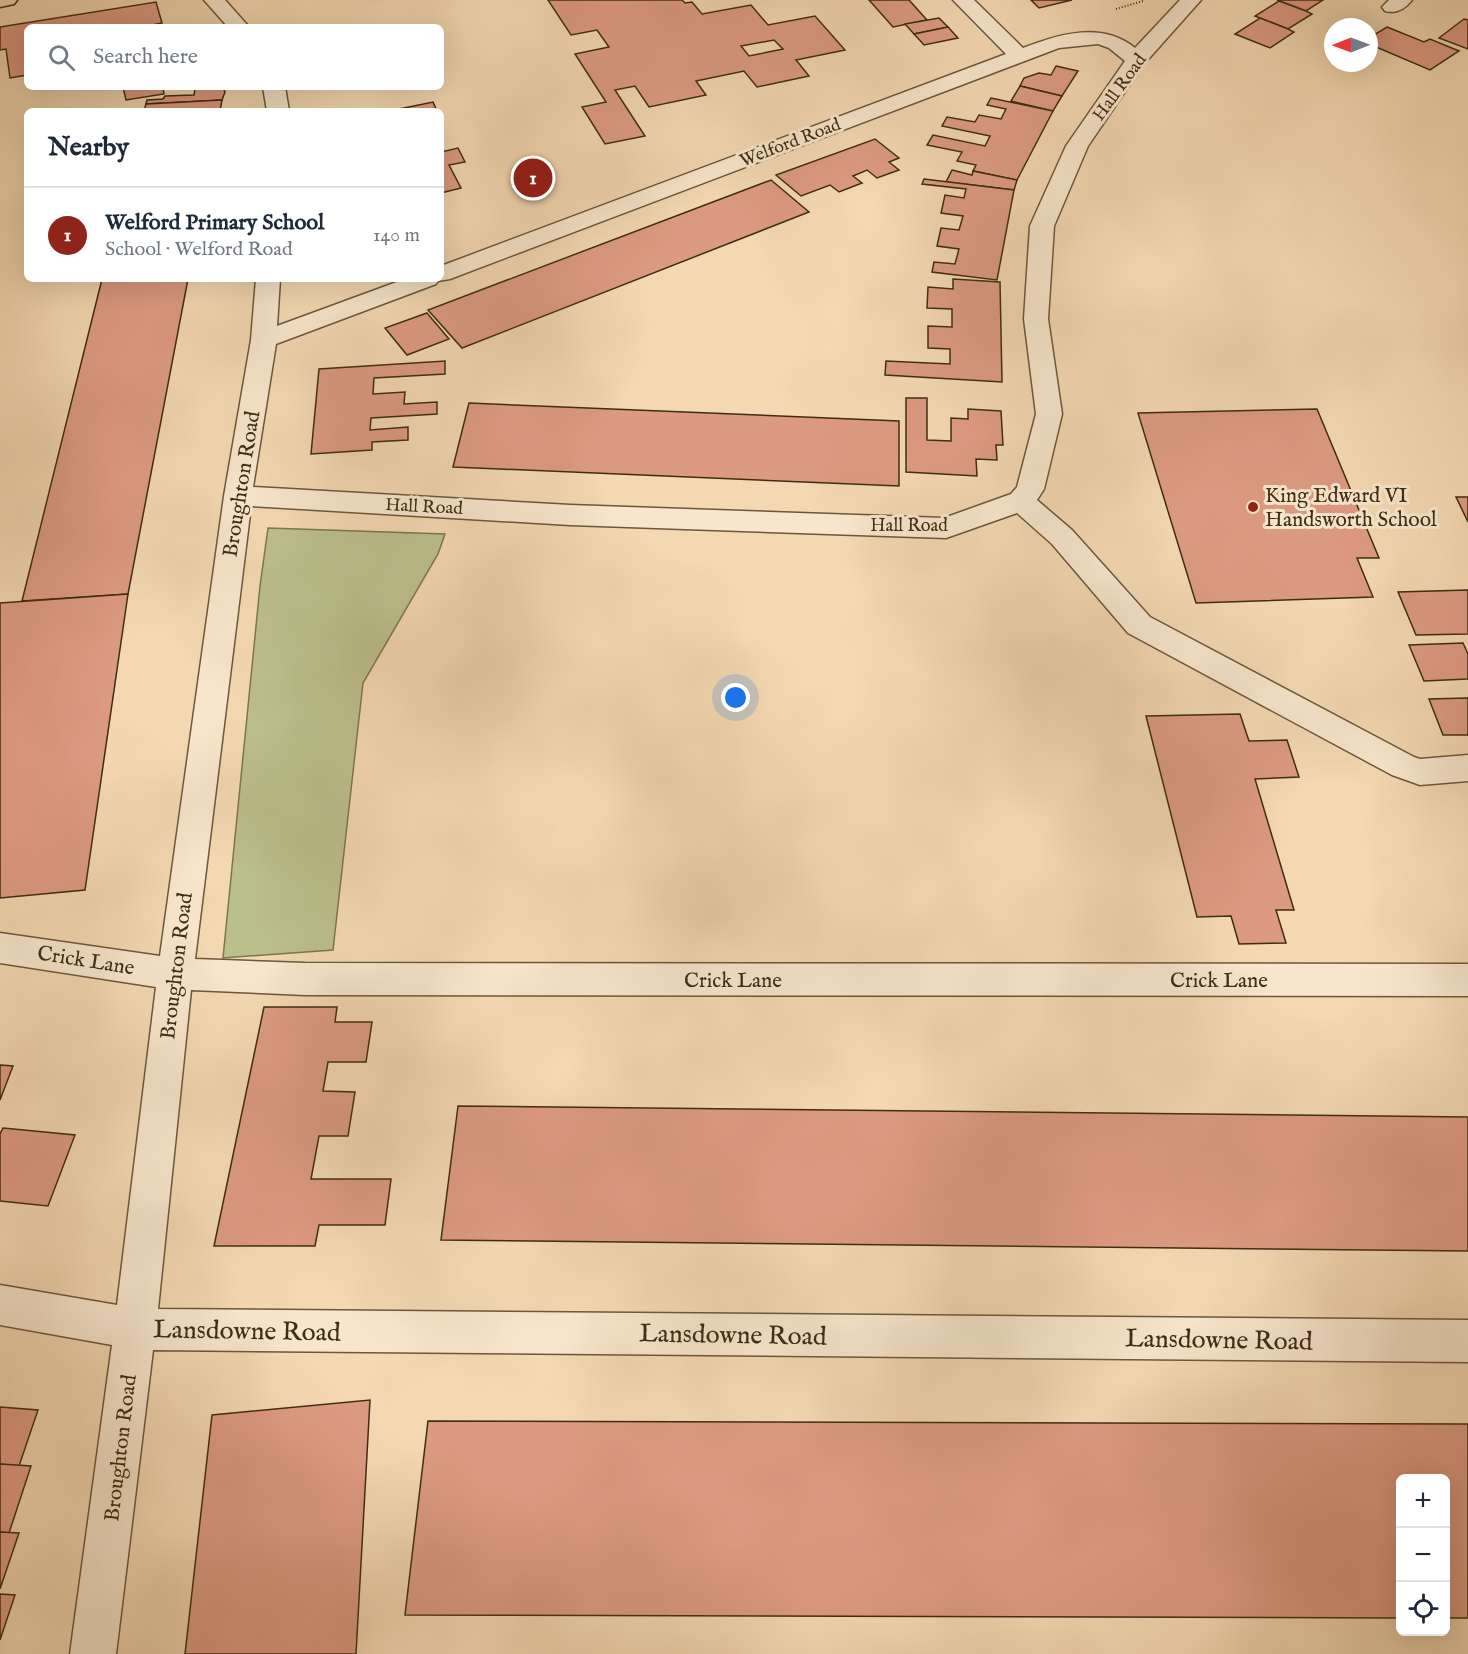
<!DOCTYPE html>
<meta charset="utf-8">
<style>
:root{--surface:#fff;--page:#f2f2f3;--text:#1f2937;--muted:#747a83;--line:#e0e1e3;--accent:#8f2418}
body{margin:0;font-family:"IM FELL English",serif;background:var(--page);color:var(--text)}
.controls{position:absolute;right:18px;bottom:18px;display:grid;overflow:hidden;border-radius:9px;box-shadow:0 6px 24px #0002}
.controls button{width:54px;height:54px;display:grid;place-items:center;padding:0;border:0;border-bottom:2px solid var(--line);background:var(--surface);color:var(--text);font:30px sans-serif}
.compass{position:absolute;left:1324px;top:18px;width:54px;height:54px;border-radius:50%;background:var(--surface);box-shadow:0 6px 24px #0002;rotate:269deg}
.you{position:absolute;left:736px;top:698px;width:21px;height:21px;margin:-15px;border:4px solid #fff;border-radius:50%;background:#1a73e8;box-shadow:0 0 0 9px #1a73e833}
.badge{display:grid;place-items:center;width:39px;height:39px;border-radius:50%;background:var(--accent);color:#fff;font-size:20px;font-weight:700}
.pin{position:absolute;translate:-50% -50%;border:3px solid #fff;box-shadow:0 2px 6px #0006}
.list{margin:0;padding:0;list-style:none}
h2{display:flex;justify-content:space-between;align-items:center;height:78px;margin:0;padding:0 24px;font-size:26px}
h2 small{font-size:20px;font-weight:400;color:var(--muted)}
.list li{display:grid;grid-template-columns:39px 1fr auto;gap:18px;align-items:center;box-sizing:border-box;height:96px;padding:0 24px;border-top:2px solid var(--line)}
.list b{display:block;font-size:22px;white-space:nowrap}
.list p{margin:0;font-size:20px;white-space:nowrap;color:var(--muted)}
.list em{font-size:20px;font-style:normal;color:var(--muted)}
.icon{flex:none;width:33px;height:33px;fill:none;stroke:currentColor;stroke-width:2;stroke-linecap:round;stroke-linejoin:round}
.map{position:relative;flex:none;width:1468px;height:1654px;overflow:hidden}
.search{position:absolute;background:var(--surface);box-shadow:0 6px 24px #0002;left:24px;top:24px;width:420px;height:66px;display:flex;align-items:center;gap:15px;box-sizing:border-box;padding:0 21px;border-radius:9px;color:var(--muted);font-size:22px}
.panel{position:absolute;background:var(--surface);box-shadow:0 6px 24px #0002;left:24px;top:108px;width:420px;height:174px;border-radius:9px}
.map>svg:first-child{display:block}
</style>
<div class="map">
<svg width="1468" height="1654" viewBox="0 0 1468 1654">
<rect width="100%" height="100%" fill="#f3d8b2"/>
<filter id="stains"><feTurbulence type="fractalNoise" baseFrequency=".00333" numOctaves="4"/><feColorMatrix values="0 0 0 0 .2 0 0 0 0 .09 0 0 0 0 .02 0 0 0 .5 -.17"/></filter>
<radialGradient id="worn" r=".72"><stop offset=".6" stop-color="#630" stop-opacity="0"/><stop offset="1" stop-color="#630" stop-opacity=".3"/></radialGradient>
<!-- green -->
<path fill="#bbbf8c" stroke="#7d7650" stroke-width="1.5" d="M268,528L445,534L438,554L363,683L333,950L223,958L260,586Z"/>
<!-- building -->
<g fill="#dd9a82" stroke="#3f2c13" stroke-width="1.5" fill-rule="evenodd">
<path d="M548,0H682L685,3L692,2L702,14L751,5L768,25L815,16L845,50L796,60L809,76L757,87L744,71L696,81L706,95L649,107L635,86L615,90L645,136L605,144L582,107L606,102L575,54L609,47L597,30L571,35ZM774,40L783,49L749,56L741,46Z"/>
<path d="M869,0H909L927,20L893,27Z"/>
<path d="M1031,0H1072L1039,8Z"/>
<path d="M1277,0H1323L1306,11Z"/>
<path d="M1279,1L1306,11L1312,14L1288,29L1255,16Z"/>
<path d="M156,2L162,23L152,25L153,27H27V75L10,78L6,49L0,50V27Z"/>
<path d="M939,18L948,27L914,34L905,24Z"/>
<path d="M1260,18L1288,29L1294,32L1270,48L1235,34Z"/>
<path d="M1464,19L1468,20V49L1439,38Z"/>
<path d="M948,27L958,38L924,45L914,34Z"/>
<path d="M1387,27L1424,42L1430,39L1459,51L1430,70L1369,44V38Z"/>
<path d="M1056,66L1078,71L1062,96L1020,86L1024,78L1039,73L1051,75Z"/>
<path d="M1020,86L1062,96L1053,111L1011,101Z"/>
<path d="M123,87H167L163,88L164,94L126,100Z"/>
<path d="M206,87H223L225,92L222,100L146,104L147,100L163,99L165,96L194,95L195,89Z"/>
<path d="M991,98L1053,111L1017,180L973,171L976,165L957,161L962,152L927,145L933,135L985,146L990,136L942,126L947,117L975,122L979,115L1001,119L1006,109L987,105Z"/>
<path d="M222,100L220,111H144L146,104Z"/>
<path d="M433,102L437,111H389Z"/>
<path d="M875,139L899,158L889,162L899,170L877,178L867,170L853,176L862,183L839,192L830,185L801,196L776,175Z"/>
<path d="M458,148L465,162L449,165L461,188L441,193V152Z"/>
<path d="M952,170L972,175L973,171L1017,180L1014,190L946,182Z"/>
<path d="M924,179L1014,190L997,280L932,272L934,262L955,264L959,249L937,246L941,228L959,230L963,216L941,213L945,195L964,198L966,189L922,184Z"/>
<path d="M771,180L809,212L462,348L428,310Z"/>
<path d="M102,279H188L128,594L22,601Z"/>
<path d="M953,279L1000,282L1002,382L885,375L886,361L950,364V349L928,348V326L952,327V309L927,308L928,287L953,289Z"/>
<path d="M427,313L449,339L407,355L385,328Z"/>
<path d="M445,361V374L374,378L373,394L405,392L404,404L437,402V414L371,418L370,430L408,427V440L372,442V450L311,454L319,369Z"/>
<path d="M906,398H927V440L951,441V418L968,419V409L1001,411L1003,445H996L997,460L976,459L977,476L906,472Z"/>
<path d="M469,403L899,421V486L453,467Z"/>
<path d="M1317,409L1379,558H1357L1373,597L1196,603L1138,413Z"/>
<path d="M1456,497H1468V522Z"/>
<path d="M1468,590V634L1416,635L1398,592Z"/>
<path d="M128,594L85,890L0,898V603Z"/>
<path d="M1463,643L1468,654V679L1424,681L1409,645Z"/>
<path d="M1468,698V735H1443L1429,699Z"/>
<path d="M1240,714L1249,741L1287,740L1299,777L1255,779L1294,910H1276L1286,943L1239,944L1231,916L1197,917L1146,716Z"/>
<path d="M264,1007H337L335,1022H372L366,1062H328L323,1091L355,1092L348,1136H319L311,1179H391L385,1225H319L315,1246H214Z"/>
<path d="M0,1065L13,1066L0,1100Z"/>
<path d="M458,1106L1468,1117V1251L441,1240Z"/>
<path d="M3,1128L75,1135L48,1206L0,1201V1134Z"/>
<path d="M370,1400L356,1654H185L212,1415Z"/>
<path d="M0,1407L38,1410L19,1466L0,1464Z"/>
<path d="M428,1421L1468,1424V1618H1446V1478H1400V1618L405,1615Z"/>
<path d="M0,1464L31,1466L9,1533L0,1532Z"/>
<path d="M0,1532L19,1533L0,1589Z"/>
<path d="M0,1594L15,1595L0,1640Z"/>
</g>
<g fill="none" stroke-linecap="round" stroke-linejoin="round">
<defs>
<g id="minor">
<path d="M204,0H225L249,27H228Z"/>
<path d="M953,0H974L1023,48C1059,34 1102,21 1135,48L1180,0H1201L1144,64L1088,146L1054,226L1048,319L1062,414L1044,489L1037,500L1072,530L1150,617L1414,757L1420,759L1468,755V781L1420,785L1392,775L1128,633L1052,544L1017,513L946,538L570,525L251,506L195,959L305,963L1468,964V996L305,995L191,990L158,1309L1468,1320V1362L153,1350L116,1654H70L112,1345L0,1325V1285L117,1305L156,987L0,963V933L160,956L224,496L251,340L256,279H280L277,326L405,279H441V266L1006,54ZM1098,44L1109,48L1125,61L1066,146L1030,226L1024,319L1036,414L1017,487L1011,494L944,518L570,505L253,487L276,344L436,284L438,281L450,279L1059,48Z"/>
<path d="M1389,0H1412C1405,9 1396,14 1385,11L1382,7Z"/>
<path d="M263,87H285L289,111H267Z"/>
</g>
<path id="major" d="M0,0H17L14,4L0,7Z"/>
</defs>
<!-- minor casing -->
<use href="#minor" stroke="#6c573b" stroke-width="3"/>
<!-- major casing -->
<use href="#major" stroke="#3f2c13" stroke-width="3"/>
<!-- path -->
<path stroke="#3f2c13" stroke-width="2" stroke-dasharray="1 2" stroke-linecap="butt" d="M1116,9L1143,1"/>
<!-- minor -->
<use href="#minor" fill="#f7e6cd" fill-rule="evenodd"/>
<!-- major -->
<use href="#major" fill="#f3d8b2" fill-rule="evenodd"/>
</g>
<!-- markers -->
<circle fill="#8f2418" stroke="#f7e6cd" stroke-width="2" cx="1253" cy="507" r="6"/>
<g text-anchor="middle" stroke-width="6" stroke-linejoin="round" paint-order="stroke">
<!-- far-street labels -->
<g font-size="18" fill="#3f2c13" stroke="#f7e6cd">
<text transform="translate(1119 87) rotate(-54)" y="6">Hall Road</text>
<text transform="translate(790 142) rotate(-21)" y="6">Welford Road</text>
<text transform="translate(424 506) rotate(3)" y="6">Hall Road</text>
<text x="909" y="531">Hall Road</text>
</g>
<!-- street labels -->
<g font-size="21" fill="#3f2c13" stroke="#f7e6cd">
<text transform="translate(241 484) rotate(-81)" y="7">Broughton Road</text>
<text transform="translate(86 960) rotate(9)" y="7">Crick Lane</text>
<text transform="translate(176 966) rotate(-83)" y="7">Broughton Road</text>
<text x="733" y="987">Crick Lane</text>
<text x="1219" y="987">Crick Lane</text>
<text transform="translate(120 1448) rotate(-83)" y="7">Broughton Road</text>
</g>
<!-- poi labels -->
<g font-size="21" fill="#3f2c13" stroke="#f7e6cd" text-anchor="start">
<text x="1265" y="502">King Edward VI<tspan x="1265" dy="24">Handsworth School</tspan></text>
</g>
<!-- near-street labels -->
<g font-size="26" fill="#3f2c13" stroke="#f7e6cd">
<text transform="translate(247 1330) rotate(1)" y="9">Lansdowne Road</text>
<text transform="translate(733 1334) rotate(1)" y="9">Lansdowne Road</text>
<text transform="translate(1219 1339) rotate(1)" y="9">Lansdowne Road</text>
</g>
</g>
<rect width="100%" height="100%" filter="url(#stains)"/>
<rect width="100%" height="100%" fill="url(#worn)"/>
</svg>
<div class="controls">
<button>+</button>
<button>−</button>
<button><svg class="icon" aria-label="locate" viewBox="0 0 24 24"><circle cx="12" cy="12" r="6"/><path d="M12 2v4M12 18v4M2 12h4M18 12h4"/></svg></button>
</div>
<svg class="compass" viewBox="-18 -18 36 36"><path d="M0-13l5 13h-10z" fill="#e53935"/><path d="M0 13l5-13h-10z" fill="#747a83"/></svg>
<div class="you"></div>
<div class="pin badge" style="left:533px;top:178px">1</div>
<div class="search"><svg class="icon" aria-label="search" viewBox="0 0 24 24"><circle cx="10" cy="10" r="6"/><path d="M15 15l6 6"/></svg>Search here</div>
<section class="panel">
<h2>Nearby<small></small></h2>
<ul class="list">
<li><span class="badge">1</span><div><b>Welford Primary School</b><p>School · Welford Road</p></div><em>140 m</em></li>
</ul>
</section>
</div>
